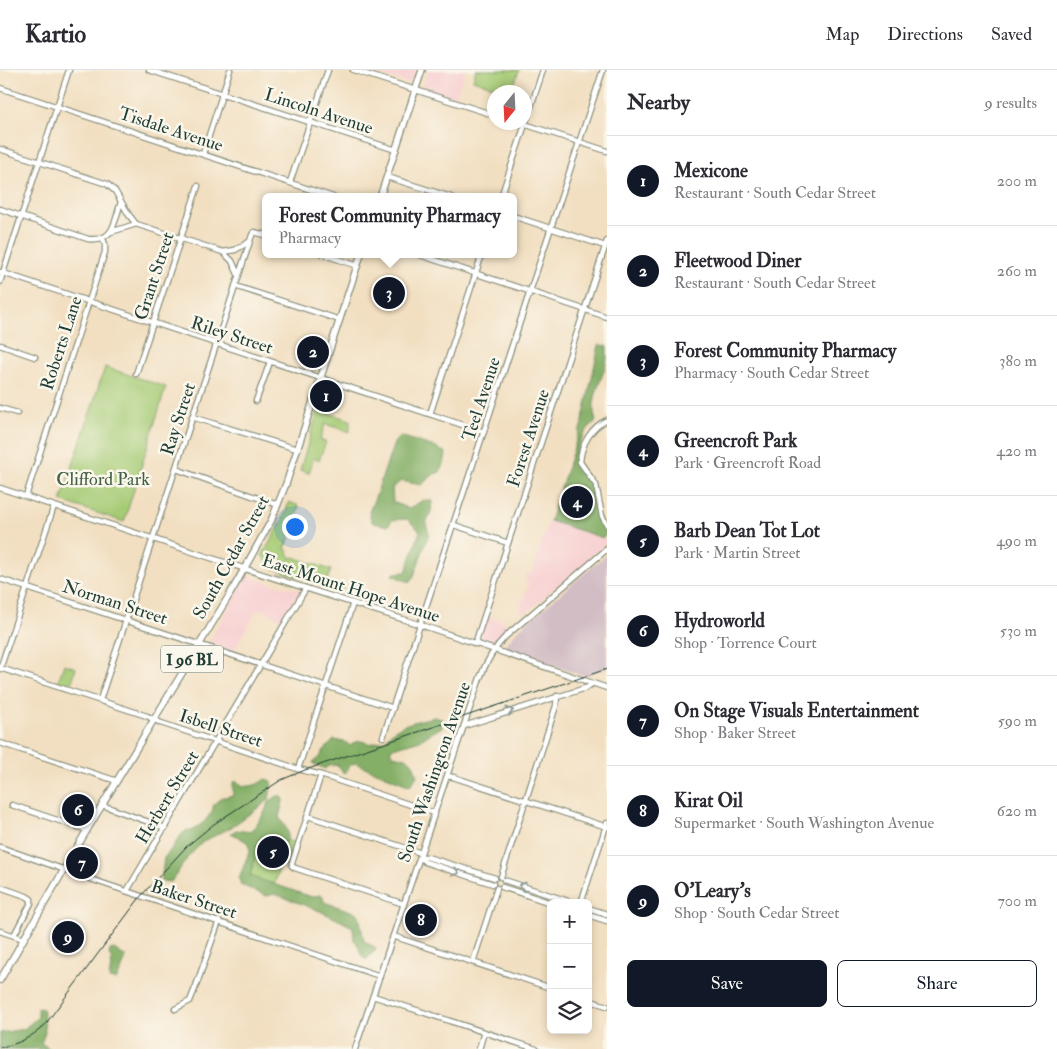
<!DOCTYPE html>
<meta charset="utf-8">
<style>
:root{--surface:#fff;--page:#f2f2f3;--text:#2b2b33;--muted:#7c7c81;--line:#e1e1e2;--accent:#111827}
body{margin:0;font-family:"IM FELL Double Pica",serif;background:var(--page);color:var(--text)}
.controls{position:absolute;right:15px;bottom:15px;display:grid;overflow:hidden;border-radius:8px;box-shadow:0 2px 8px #0003}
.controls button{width:45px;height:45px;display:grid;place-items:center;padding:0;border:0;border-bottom:1px solid var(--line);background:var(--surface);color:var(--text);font:25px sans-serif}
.compass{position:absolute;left:487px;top:15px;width:45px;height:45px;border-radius:50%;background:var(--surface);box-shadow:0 2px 8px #0003;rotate:198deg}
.you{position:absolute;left:294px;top:456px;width:18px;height:18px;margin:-12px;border:4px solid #fff;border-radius:50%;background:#1a73e8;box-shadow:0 0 0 8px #1a73e833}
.badge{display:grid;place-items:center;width:32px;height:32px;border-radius:50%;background:var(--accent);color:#fff;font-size:16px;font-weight:700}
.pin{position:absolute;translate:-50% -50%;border:2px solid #fff;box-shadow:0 1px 5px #0006}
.popup{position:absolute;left:262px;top:123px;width:255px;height:65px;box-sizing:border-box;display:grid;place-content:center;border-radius:8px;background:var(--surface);filter:drop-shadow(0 1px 4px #0005);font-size:16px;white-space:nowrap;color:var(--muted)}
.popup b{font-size:19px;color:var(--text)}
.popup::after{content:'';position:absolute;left:50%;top:100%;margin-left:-10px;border:10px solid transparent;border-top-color:var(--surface)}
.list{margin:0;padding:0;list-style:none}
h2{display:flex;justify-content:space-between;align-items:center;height:65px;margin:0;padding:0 20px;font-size:21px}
h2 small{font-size:16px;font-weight:400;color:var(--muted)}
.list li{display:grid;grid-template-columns:32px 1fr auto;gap:15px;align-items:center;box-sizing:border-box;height:90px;padding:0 20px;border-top:1px solid var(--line)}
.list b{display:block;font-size:19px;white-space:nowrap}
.list p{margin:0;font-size:16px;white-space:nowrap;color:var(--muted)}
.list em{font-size:16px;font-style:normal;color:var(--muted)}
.actions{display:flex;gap:10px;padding:15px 20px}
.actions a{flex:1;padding:11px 0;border:1px solid var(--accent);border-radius:8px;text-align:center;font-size:18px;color:var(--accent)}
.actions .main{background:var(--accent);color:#fff}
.icon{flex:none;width:28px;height:28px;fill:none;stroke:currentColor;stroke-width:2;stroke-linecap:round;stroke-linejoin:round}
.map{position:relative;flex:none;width:607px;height:979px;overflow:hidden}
header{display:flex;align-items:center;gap:30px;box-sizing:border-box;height:70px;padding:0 25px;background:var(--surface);border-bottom:1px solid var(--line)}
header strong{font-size:24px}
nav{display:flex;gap:28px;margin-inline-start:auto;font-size:18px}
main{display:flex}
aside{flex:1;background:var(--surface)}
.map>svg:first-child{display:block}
</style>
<header>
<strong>Kartio</strong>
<nav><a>Map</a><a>Directions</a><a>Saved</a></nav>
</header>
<main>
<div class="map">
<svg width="607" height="979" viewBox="0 0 607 979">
<rect width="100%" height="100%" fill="#fbf7ec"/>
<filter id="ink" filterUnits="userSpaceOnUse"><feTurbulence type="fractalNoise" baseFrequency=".02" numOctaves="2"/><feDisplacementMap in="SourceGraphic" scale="10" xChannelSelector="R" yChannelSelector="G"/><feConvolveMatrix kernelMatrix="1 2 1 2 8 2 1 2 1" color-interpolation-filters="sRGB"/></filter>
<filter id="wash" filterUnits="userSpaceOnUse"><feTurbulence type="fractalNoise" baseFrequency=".0096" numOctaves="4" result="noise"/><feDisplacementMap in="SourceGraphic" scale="20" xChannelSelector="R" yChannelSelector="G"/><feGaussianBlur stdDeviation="1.12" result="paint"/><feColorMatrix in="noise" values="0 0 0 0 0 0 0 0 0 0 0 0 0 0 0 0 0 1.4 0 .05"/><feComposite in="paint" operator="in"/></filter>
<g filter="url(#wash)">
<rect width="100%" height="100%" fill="#f2dfc1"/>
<!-- built -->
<g fill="#f7cfd0">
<path d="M381,0H416L411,14L380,5Z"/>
<path d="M428,0H466L455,28L422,17Z"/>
<path d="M549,451L607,470V473L525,544L520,539L529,513L524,511L527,503L532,504Z"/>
<path d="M247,506L276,515L298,519L300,522L283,551L264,540H257L233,582L210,574L209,572L210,570Z"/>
<path d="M487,546L512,555L495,572L492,573L482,570L480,568Z"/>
</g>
<!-- industrial -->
<path fill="#d2bdc5" d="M607,484V598L584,606L508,580L506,576L507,573L519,559Z"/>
<!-- green -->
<g fill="#a6cb75" stroke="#628454">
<path d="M476,0H519L512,22L473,10Z"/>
<path d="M105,297L166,317L124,452L61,431Z"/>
<path d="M318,340L350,350V362L325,354L320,370L326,372L319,390L314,388L309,403L300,400Z"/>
<path d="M289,432L299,436L287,475L285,477L291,488L294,487L331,500L327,511L344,517L342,521L274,499L262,486L283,449Z"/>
<path d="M64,594L76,598L70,618L57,614Z"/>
<path d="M260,762L296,773L289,794L281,792L273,818L244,808Z"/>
</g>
<!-- forest -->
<g fill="#84af66" stroke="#52764d">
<path d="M599,275L607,276C607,280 607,284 607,288C604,309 588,329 596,351C583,361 579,374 575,389L582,401L593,418L596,441L606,464L603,468L550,451L582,353Z"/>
<path d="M400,366L432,376L446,383L445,390L440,402L434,404L421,415L401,411L392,418L393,432L409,439L423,430L432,431L431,441L426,454L429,463L414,506L409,512L392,505L395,503L406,502L420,461L407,449L392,450L388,456L372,452L369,442L376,425L394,373Z"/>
<path d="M434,647L442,649V657L420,670L390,679L393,685C411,689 412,688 417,706L410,716L355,693L350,695L344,704L338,695L328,696L325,699L314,694L313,692L320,687L324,680L334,670L346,672L350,676C357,671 361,669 369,674L386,670C394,654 418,651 434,647Z"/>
<path d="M265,709L272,711L269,730L230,758L204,771L188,787L171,812L161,811L164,788L173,777L181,765L187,760L192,761L204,752L212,742L214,734L222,727H225L233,725V712C240,711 239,715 245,716C252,717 261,713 265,709Z"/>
<path d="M277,726H282L283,731L279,747C284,755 292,763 285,773L260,769L250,806L312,827L319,825L323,826L324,832L357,843L359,846L364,871L376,878L371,885L366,890C358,884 361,876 354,870L353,857L320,841L275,824L267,826L241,815L239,808L250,780L247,772L231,763L236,760L251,762C255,756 259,751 263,745C269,735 265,734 277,726Z"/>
<path d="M114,879L126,887L121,901L116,910L109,909L112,890L109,885L110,880Z"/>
<path d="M38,938L43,939L45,963L41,973L50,979H0V963L24,959L38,947Z"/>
</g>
</g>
<g filter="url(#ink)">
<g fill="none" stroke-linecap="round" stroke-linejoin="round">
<defs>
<g id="minor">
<path d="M149,0L396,80"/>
<path d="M353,0L494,45"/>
<path d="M0,18L333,127"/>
<path d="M518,52L607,81"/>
<path d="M0,79L107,114L115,121L129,145L136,154"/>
<path d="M203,84L230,0"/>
<path d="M387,107L451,127"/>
<path d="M290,112L328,0"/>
<path d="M501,127L543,0"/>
<path d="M0,139L88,169C115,172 114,152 121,132"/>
<path d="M513,146L605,176"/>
<path d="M111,162L136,154L223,182L232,191L238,204"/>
<path d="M223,182L235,180L249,172"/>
<path d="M322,184L358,196"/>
<path d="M417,184L607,247"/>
<path d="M0,202L484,362"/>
<path d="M0,212L69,0"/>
<path d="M235,216L340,250"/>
<path d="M0,275L35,287"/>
<path d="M136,304L198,116"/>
<path d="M256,331L270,292"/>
<path d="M0,338L17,343"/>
<path d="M430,344L482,184"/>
<path d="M192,347L297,379"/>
<path d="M607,350C591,357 581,375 580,392L596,415L602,446L607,455"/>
<path d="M176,399L278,435"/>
<path d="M0,418L205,486L421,555L607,618"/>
<path d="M26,426L105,182V174L103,169"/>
<path d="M454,455L508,473"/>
<path d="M0,509L393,638"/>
<path d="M475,574L607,171"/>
<path d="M0,598L147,646L161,653L298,699L321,705L435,743"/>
<path d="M0,599L54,436"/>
<path d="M100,630L252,165L254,162L265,165"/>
<path d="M464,656L586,618L592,614"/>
<path d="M383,667L603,0"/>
<path d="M0,673L117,711"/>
<path d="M298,699L353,533"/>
<path d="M321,705L292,793V796L295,798L404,834"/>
<path d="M447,706L453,707L607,757"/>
<path d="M12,735L87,760"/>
<path d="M102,735L165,758"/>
<path d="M308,746L421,783"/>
<path d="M0,777L102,813L380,906"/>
<path d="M420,787L425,792L493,814"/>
<path d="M420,787H427L495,808"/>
<path d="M501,807L556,636L557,626"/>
<path d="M504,810L574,833"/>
<path d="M0,817L26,826L31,829V833L14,865"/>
<path d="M502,817L551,833"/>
<path d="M127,821L306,518"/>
<path d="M581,833L607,753"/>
<path d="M588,838L607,844"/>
<path d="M588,845L607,851"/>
<path d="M0,861L24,869"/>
<path d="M393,866L551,918"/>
<path d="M473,892L497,818"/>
<path d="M373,926L536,979"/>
<path d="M588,930L607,936"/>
<path d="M175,939L190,931L196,916L219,851"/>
<path d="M355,979L480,608C486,592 494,578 506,566L607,479"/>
<path d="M479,979L484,962"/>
</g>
<g id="major">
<path d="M380,127L422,0"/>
<path d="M0,910L87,760L230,524L271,451L286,414L361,184"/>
</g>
</defs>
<!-- minor casing -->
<use href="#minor" stroke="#888e7a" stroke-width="7"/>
<!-- major casing -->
<use href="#major" stroke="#888e7a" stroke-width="8"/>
<!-- minor -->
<use href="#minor" stroke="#fff" stroke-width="4.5"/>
<!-- major -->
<use href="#major" stroke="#fff" stroke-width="5.5"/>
<!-- rail -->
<path stroke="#1f3d34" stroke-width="1" d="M0,977C18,975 31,967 44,956L141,826L187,776L214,754L281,710L305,700L388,672L607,599"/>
</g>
<!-- one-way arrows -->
<defs><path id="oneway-chevron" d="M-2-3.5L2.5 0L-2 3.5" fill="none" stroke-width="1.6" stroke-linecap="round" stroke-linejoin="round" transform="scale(1.25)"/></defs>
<g stroke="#8f9e9a">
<use href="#oneway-chevron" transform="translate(510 641) rotate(-17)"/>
<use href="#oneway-chevron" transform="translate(456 802) rotate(18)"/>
<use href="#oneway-chevron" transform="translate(522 816) rotate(-162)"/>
</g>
</g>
<g text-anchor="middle" stroke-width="5" stroke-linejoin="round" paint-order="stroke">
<!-- shield labels -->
<rect fill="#fbf7ec" stroke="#61756b" stroke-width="1" x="161" y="575.5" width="62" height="27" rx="4"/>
<g font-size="16" font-weight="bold" fill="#1f3d34">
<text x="192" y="595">I 96 BL</text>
</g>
<!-- street labels -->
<g font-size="18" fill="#1f3d34" stroke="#fbf7ec">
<text transform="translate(319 41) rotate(18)" y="6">Lincoln Avenue</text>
<text transform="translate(171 59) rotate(18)" y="6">Tisdale Avenue</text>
<text transform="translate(154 206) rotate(-72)" y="6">Grant Street</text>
<text transform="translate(232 265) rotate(18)" y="6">Riley Street</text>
<text transform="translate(61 273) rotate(-72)" y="6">Roberts Lane</text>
<text transform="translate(481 329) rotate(-72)" y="6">Teel Avenue</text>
<text transform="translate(178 349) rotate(-72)" y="6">Ray Street</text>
<text transform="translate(528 368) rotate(-72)" y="6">Forest Avenue</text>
<text transform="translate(231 487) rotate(-61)" y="6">South Cedar Street</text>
<text transform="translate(351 518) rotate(18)" y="6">East Mount Hope Avenue</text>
<text transform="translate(115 532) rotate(18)" y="6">Norman Street</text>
<text transform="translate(221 658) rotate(18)" y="6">Isbell Street</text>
<text transform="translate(434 702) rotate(-71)" y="6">South Washington Avenue</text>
<text transform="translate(167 727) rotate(-59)" y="6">Herbert Street</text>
<text transform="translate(194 829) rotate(18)" y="6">Baker Street</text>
</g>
<!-- park labels -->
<g font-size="18" fill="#416044" stroke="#fbf7ec">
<text x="103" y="415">Clifford Park</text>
</g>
</g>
</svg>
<div class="controls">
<button>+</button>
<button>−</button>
<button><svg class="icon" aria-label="layers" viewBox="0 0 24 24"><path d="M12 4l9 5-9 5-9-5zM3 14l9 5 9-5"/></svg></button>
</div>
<svg class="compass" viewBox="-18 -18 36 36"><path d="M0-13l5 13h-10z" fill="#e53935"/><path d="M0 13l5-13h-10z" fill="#7c7c81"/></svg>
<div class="you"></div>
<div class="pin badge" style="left:326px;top:326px">1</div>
<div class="pin badge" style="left:313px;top:282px">2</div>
<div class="pin badge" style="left:389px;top:223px">3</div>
<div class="popup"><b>Forest Community Pharmacy</b>Pharmacy</div>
<div class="pin badge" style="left:577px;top:432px">4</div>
<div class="pin badge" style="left:273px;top:782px">5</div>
<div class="pin badge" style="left:78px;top:740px">6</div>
<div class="pin badge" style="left:82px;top:793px">7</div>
<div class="pin badge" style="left:421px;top:850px">8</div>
<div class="pin badge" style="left:68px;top:867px">9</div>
</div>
<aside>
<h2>Nearby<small>9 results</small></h2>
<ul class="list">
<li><span class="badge">1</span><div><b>Mexicone</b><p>Restaurant · South Cedar Street</p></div><em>200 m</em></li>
<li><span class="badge">2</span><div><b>Fleetwood Diner</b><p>Restaurant · South Cedar Street</p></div><em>260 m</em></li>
<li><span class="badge">3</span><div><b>Forest Community Pharmacy</b><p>Pharmacy · South Cedar Street</p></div><em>380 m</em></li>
<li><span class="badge">4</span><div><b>Greencroft Park</b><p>Park · Greencroft Road</p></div><em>420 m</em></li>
<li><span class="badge">5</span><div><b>Barb Dean Tot Lot</b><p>Park · Martin Street</p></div><em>490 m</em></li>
<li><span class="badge">6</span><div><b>Hydroworld</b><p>Shop · Torrence Court</p></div><em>530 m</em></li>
<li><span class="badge">7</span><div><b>On Stage Visuals Entertainment</b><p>Shop · Baker Street</p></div><em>590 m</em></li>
<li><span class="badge">8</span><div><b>Kirat Oil</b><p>Supermarket · South Washington Avenue</p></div><em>620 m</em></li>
<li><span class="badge">9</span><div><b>O'Leary's</b><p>Shop · South Cedar Street</p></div><em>700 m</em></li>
</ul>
<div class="actions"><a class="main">Save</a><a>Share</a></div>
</aside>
</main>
